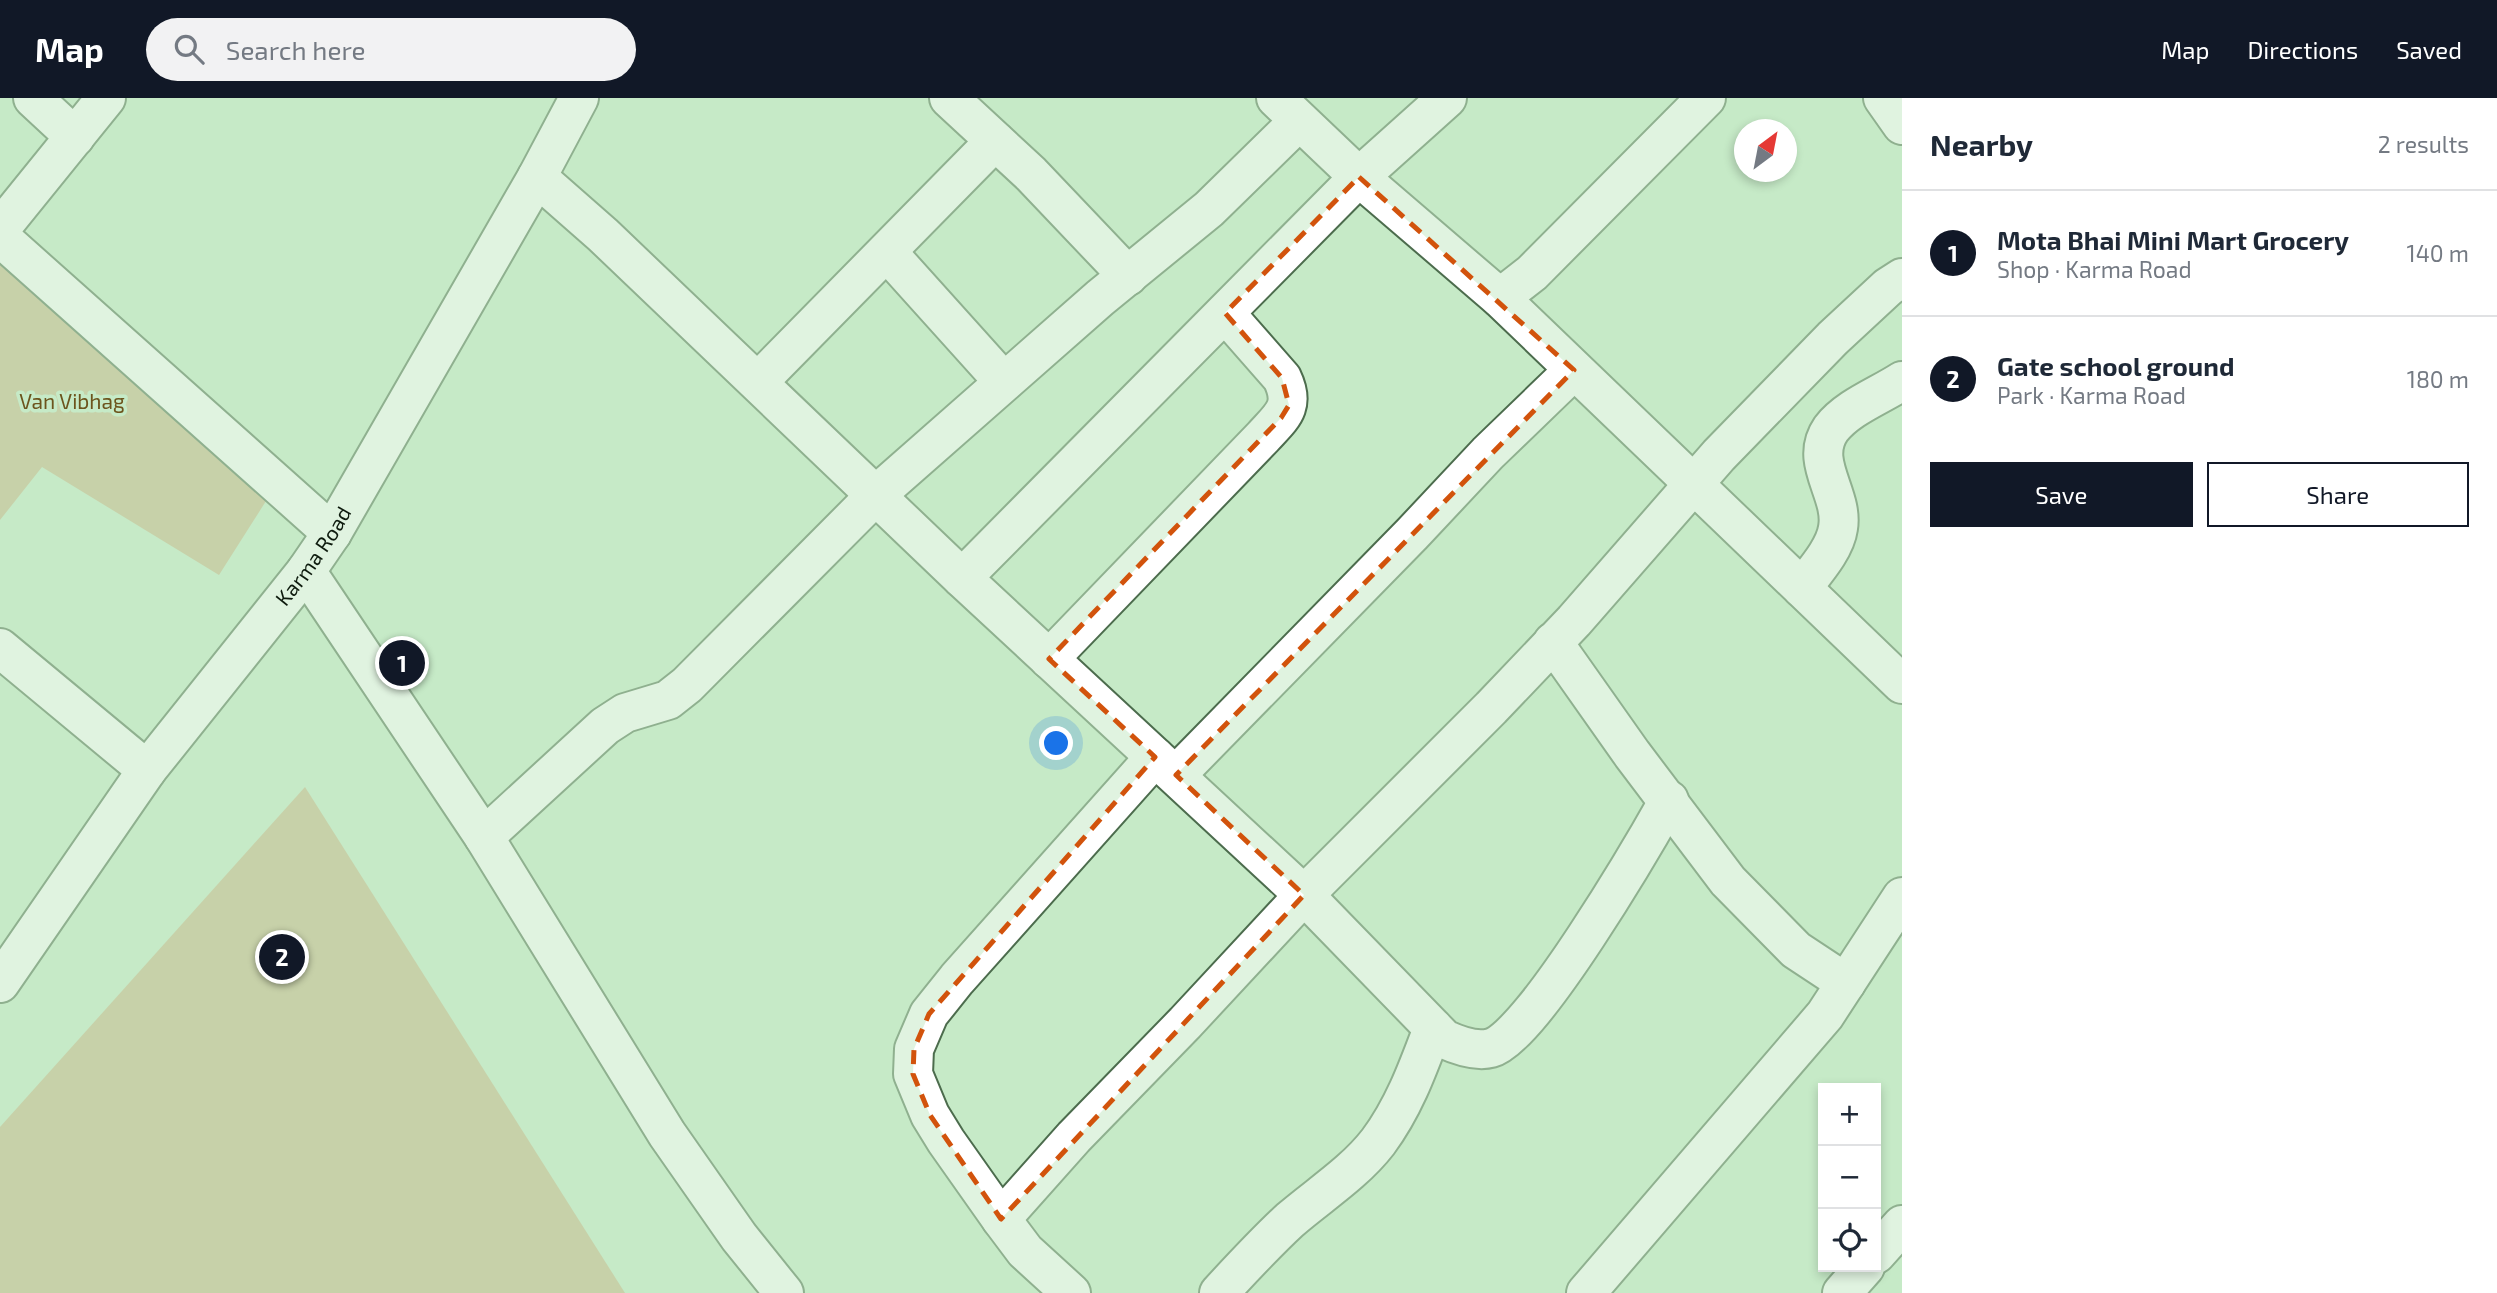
<!DOCTYPE html>
<meta charset="utf-8">
<style>
:root{--surface:#fff;--page:#f2f2f3;--text:#1f2937;--muted:#747a83;--line:#e0e1e3;--accent:#111827}
body{margin:0;font-family:"Exo 2",sans-serif;background:var(--page);color:var(--text)}
.controls{position:absolute;right:21px;bottom:21px;display:grid;overflow:hidden;border-radius:0px;box-shadow:0 4px 10px #0003}
.controls button{width:63px;height:63px;display:grid;place-items:center;padding:0;border:0;border-bottom:2px solid var(--line);background:var(--surface);color:var(--text);font:35px sans-serif}
.compass{position:absolute;left:1734px;top:21px;width:63px;height:63px;border-radius:50%;background:var(--surface);box-shadow:0 4px 10px #0003;rotate:32deg}
.you{position:absolute;left:1057px;top:646px;width:24px;height:24px;margin:-18px;border:5px solid #fff;border-radius:50%;background:#1a73e8;box-shadow:0 0 0 10px #1a73e833}
.badge{display:grid;place-items:center;width:46px;height:46px;border-radius:50%;background:var(--accent);color:#fff;font-size:23px;font-weight:700}
.pin{position:absolute;translate:-50% -50%;border:4px solid #fff;box-shadow:0 2px 7px #0006}
.list{margin:0;padding:0;list-style:none}
h2{display:flex;justify-content:space-between;align-items:center;height:91px;margin:0;padding:0 28px;font-size:30px}
h2 small{font-size:23px;font-weight:400;color:var(--muted)}
.list li{display:grid;grid-template-columns:46px 1fr auto;gap:21px;align-items:center;box-sizing:border-box;height:126px;padding:0 28px;border-top:2px solid var(--line)}
.list b{display:block;font-size:26px;white-space:nowrap}
.list p{margin:0;font-size:23px;white-space:nowrap;color:var(--muted)}
.list em{font-size:23px;font-style:normal;color:var(--muted)}
.actions{display:flex;gap:14px;padding:21px 28px}
.actions a{flex:1;padding:16px 0;border:2px solid var(--accent);border-radius:0px;text-align:center;font-size:24px;color:var(--accent)}
.actions .main{background:var(--accent);color:#fff}
.icon{flex:none;width:38px;height:38px;fill:none;stroke:currentColor;stroke-width:2;stroke-linecap:round;stroke-linejoin:round}
.map{position:relative;flex:none;width:1902px;height:1195px;overflow:hidden}
header{display:flex;align-items:center;gap:42px;box-sizing:border-box;height:98px;padding:0 35px;background:var(--accent);color:#fff}
header strong{font-size:33px}
nav{display:flex;gap:38px;margin-inline-start:auto;font-size:24px}
.search{width:490px;height:63px;background:var(--page);display:flex;align-items:center;gap:18px;box-sizing:border-box;padding:0 24px;border-radius:38px;color:var(--muted);font-size:26px}
main{display:flex}
aside{flex:1;background:var(--surface)}
.map>svg:first-child{display:block}
</style>
<header>
<strong>Map</strong>
<div class="search"><svg class="icon" aria-label="search" viewBox="0 0 24 24"><circle cx="10" cy="10" r="6"/><path d="M15 15l6 6"/></svg>Search here</div>
<nav><a>Map</a><a>Directions</a><a>Saved</a></nav>
</header>
<main>
<div class="map">
<svg width="1902" height="1195" viewBox="0 0 1902 1195">
<rect width="100%" height="100%" fill="#c6eac7"/>
<!-- green -->
<g fill="#c8b386">
<path d="M0,139L273,392L219,477L42,369L0,422Z"/>
<path d="M305,689L625,1195H0V1029Z"/>
</g>
<g fill="none" stroke-linecap="round" stroke-linejoin="round">
<defs>
<g id="minor">
<path d="M33,0L75,39"/>
<path d="M949,0L1031,76L1128,178"/>
<path d="M1276,0L1359,79L1500,200L1902,586"/>
<path d="M1883,0L1902,27"/>
<path d="M537,79L603,137L962,480L1304,797L1444,941C1457,947 1476,954 1491,950C1532,939 1645,745 1669,702"/>
<path d="M0,131L106,0"/>
<path d="M0,139L332,435"/>
<path d="M887,154L1004,284"/>
<path d="M1500,200L1532,175L1706,0"/>
<path d="M758,284L995,43"/>
<path d="M306,473L484,739L667,1036L739,1139L784,1195"/>
<path d="M962,480L1359,79L1447,0"/>
<path d="M1802,490C1815,473 1835,451 1838,430C1844,396 1808,364 1831,331C1848,309 1879,298 1902,283"/>
<path d="M1553,544L1632,656L1728,783L1796,852L1846,885"/>
<path d="M0,550L147,672"/>
<path d="M1049,561L1263,339C1282,318 1296,309 1282,280L1225,215"/>
<path d="M1176,677L1412,436L1488,355L1574,272"/>
<path d="M484,739L605,628L625,615L668,602L687,587L876,397L1100,200L1209,111L1298,24"/>
<path id="s1" d="M0,885L147,672L306,473L332,435L537,79L579,0"/>
<path d="M1001,1121L1074,1039L1185,925L1304,797L1491,610L1574,523L1719,357L1833,240L1888,189L1902,180"/>
<path d="M1876,1156L1902,1127"/>
<path d="M1071,1195L1025,1153L1001,1121L946,1043L930,1017L913,976L914,951L929,916L957,881L1155,659"/>
<path d="M1219,1195C1242,1170 1265,1145 1290,1122C1319,1097 1354,1075 1378,1044C1404,1009 1418,970 1433,930"/>
<path d="M1586,1195L1825,917L1902,799"/>
<path d="M1842,1195L1865,1169"/>
</g>
</defs>
<!-- minor casing -->
<use href="#minor" stroke="#4c6c4d" stroke-width="42"/>
<!-- minor -->
<use href="#minor" stroke="#fff" stroke-width="38"/>
</g>
<!-- marked area -->
<path d="M0 0H1902V1195H0ZM1359,79L1574,272L1176,677L1304,797L1001,1121L930,1017L913,976L914,951L929,916L1155,659L1049,561L1281,320L1289,307L1282,280L1225,215Z" fill="#c6eac7" fill-opacity=".55" fill-rule="evenodd"/>
<path fill="none" stroke="#d2530c" stroke-width="5" stroke-dasharray="14 9" stroke-linejoin="round" d="M1359,79L1574,272L1176,677L1304,797L1001,1121L930,1017L913,976L914,951L929,916L1155,659L1049,561L1281,320L1289,307L1282,280L1225,215Z"/>
<g text-anchor="middle" stroke-width="7" stroke-linejoin="round" paint-order="stroke">
<!-- park labels -->
<g font-size="21" fill="#6c541d" stroke="#c6eac7">
<text x="72" y="311">Van Vibhag</text>
</g>
<!-- street labels -->
<g font-size="21" fill="#0d1a0d" stroke="#c6eac7">
<text dy="7" stroke="none"><textPath href="#s1" startOffset="530">Karma Road</textPath></text>
</g>
</g>
</svg>
<div class="controls">
<button>+</button>
<button>−</button>
<button><svg class="icon" aria-label="locate" viewBox="0 0 24 24"><circle cx="12" cy="12" r="6"/><path d="M12 2v4M12 18v4M2 12h4M18 12h4"/></svg></button>
</div>
<svg class="compass" viewBox="-18 -18 36 36"><path d="M0-13l5 13h-10z" fill="#e53935"/><path d="M0 13l5-13h-10z" fill="#747a83"/></svg>
<div class="you"></div>
<div class="pin badge" style="left:402px;top:565px">1</div>
<div class="pin badge" style="left:282px;top:859px">2</div>
</div>
<aside>
<h2>Nearby<small>2 results</small></h2>
<ul class="list">
<li><span class="badge">1</span><div><b>Mota Bhai Mini Mart Grocery</b><p>Shop · Karma Road</p></div><em>140 m</em></li>
<li><span class="badge">2</span><div><b>Gate school ground</b><p>Park · Karma Road</p></div><em>180 m</em></li>
</ul>
<div class="actions"><a class="main">Save</a><a>Share</a></div>
</aside>
</main>
